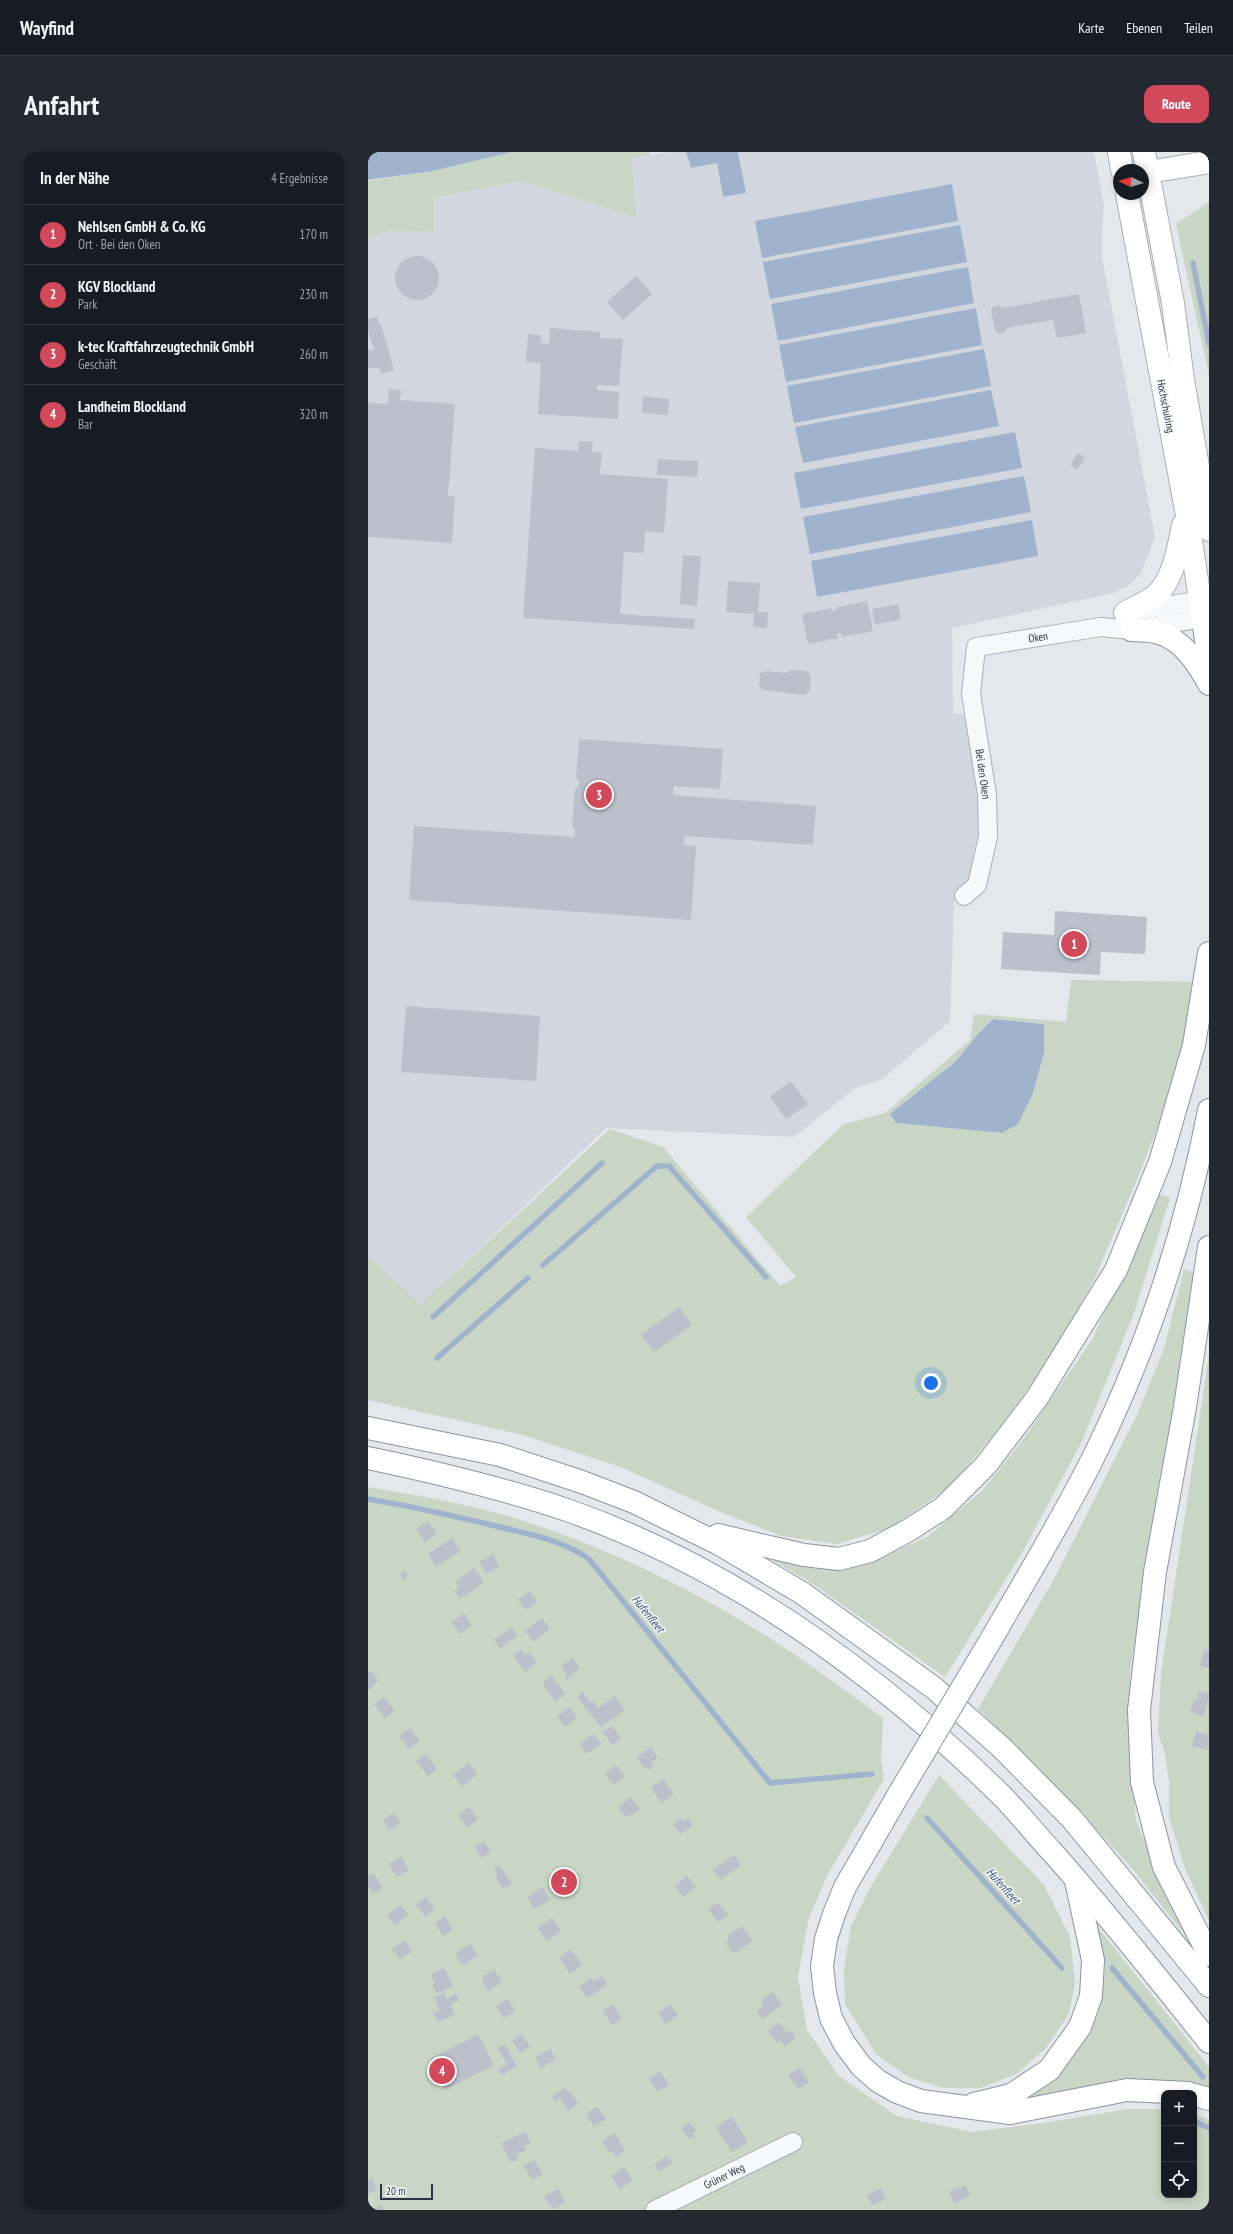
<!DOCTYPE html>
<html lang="de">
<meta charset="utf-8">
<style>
:root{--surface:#171b24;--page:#242831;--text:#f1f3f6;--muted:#9ea1a6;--line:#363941;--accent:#d1495b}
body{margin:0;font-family:"PT Sans Narrow",sans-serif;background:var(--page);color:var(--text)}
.controls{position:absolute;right:12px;bottom:12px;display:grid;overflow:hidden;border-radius:8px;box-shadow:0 2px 10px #0003}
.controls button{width:36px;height:36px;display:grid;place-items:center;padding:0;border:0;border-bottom:1px solid var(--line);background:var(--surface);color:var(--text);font:20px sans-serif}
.compass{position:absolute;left:745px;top:12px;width:36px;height:36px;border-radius:50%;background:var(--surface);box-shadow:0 2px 10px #0003;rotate:274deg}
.scale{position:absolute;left:12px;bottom:10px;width:53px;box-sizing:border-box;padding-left:4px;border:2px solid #2b3445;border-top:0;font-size:11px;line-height:14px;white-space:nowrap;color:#2b3445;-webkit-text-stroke:3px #f4f6f9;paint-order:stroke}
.you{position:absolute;left:563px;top:1231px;width:14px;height:14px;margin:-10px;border:3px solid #fff;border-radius:50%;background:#1a73e8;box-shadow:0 0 0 6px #1a73e833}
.badge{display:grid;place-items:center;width:26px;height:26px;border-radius:50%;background:var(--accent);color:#fff;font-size:13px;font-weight:700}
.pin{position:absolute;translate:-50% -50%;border:2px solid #fff;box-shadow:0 1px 4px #0006}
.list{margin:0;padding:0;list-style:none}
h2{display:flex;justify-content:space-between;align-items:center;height:52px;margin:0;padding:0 16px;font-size:17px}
h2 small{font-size:13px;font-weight:400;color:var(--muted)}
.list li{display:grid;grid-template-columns:26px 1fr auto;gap:12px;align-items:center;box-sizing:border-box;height:60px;padding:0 16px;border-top:1px solid var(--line)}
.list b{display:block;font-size:15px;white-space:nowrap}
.list p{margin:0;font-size:13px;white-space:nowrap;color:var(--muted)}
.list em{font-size:13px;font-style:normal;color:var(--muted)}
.icon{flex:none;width:22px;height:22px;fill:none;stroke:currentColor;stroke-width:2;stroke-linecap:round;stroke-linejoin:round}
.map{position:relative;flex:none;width:841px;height:2058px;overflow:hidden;border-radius:12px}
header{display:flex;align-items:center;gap:24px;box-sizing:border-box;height:56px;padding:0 20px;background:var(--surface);border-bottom:1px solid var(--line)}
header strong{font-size:19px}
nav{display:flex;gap:22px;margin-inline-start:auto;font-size:14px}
.intro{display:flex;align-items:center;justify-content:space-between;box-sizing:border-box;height:96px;padding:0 24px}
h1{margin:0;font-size:28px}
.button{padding:10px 18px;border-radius:12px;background:var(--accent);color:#fff;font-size:14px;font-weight:700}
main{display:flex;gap:24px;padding:0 24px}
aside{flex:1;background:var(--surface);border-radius:12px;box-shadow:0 2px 10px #0003}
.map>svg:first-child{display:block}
</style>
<header>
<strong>Wayfind</strong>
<nav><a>Karte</a><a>Ebenen</a><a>Teilen</a></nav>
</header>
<div class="intro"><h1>Anfahrt</h1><a class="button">Route</a></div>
<main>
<aside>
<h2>In der Nähe<small>4 Ergebnisse</small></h2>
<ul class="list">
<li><span class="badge">1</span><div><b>Nehlsen GmbH &amp; Co. KG</b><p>Ort · Bei den Oken</p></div><em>170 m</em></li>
<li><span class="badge">2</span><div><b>KGV Blockland</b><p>Park</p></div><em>230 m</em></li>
<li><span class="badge">3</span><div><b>k-tec Kraftfahrzeugtechnik GmbH</b><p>Geschäft</p></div><em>260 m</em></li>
<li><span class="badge">4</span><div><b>Landheim Blockland</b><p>Bar</p></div><em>320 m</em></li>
</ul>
</aside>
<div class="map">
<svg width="841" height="2058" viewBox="0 0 841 2058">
<rect width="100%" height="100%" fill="#e4e7ec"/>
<!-- built -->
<path fill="#d2d6de" d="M302,0H318L323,16L349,11L355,45L377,41L370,0H726L736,53L734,78V105L787,385L773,421L760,434L745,441L584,476L585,561L608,563L623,653L597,746L586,749L582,869L514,927L487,936L426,985L238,976L52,1154L0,1104V87L22,78L65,80V46L152,29L269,66L263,6Z"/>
<!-- green -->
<g fill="#c9d6c5" fill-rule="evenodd">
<path d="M144,0H282V3L263,6L269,66L152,29L65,46V80L22,78L0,87V29L65,19Z"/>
<path d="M841,50V223L808,72Z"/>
<path d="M703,828L827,830L818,880L793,965L771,1023L725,1130L685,1202L631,1277L580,1336L522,1376L469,1392L413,1384L350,1359L255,1316L155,1283L0,1248V1104L52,1153L242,977L295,995L412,1134L428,1125L378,1065L476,972L517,961L602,888L606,862L698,870ZM625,867L676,872V901L665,941L634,981L528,971L522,962L588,909L608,884Z"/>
<path d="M789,1042L802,1046L766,1161L714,1289L654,1401L577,1525L442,1430L385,1397L503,1410L559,1385L615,1338L657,1285L725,1186Z"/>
<path d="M816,1117L827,1121L762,1520V1597L768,1668L793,1729L841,1813L762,1714L693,1639L610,1557L686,1427L769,1263L796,1197Z"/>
<path d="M841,1203V1769L816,1714L801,1665V1629L797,1602L790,1581L793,1522Z"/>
<path d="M0,1335C53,1344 108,1353 159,1370C253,1401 345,1447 427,1503C457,1523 486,1545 515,1566L513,1605L516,1627L459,1724L440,1769L430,1826L439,1878L471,1924L529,1964L604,1980L682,1970L760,1957H796V2043H826V1962L841,1968V2058H0Z"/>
<path d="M571,1623L676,1733L702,1785L707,1831L701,1862L677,1897L650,1921L613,1936H575L540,1925L508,1902L477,1852L476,1816L483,1774L502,1736Z"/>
<path d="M725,1769L841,1915V1940L638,1955L713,1887Z"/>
</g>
<!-- water -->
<g fill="#9fb4cc">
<path d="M0,0H144L65,19L0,28Z"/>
<path d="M318,0H370L378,41L355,45L349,11L323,16Z"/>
<path d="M584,32L590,69L394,106L387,69Z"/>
<path d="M592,73L599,110L402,147L395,110Z"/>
<path d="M600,115L606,151L410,189L403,152Z"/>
<path d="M608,156L614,193L418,230L411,193Z"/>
<path d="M616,197L623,234L426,271L419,234Z"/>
<path d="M623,238L631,274L435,311L427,275Z"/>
<path d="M647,280L654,316L433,357L426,321Z"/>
<path d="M656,324L663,360L442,402L435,365Z"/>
<path d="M664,368L670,404L449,445L443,409Z"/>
<path d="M625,867L676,872V901L665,941L650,972L634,981L528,971L522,962L588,909L608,884Z"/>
</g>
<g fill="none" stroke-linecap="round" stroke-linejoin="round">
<!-- stream -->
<g stroke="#9fb4cc" stroke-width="5.5">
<path d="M825,111L841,192"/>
<path d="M175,1113L289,1014H301L398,1125"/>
<path d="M65,1165L234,1011"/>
<path d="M69,1206L160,1126"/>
<path d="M0,1347C41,1354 82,1363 123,1373C157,1381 192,1387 221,1407L402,1631L504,1622"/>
<path d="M559,1666L694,1816"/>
<path d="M744,1816L835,1925"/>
<path d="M826,1969L841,1976"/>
</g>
</g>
<!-- building -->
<g fill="#bbc0ca">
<circle cx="49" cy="126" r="22"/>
<path d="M268,124L284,142L255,168L239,150Z"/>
<path d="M711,142L718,181L689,186L685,168L639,176L636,181L631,182L627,179L623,158L626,154L631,153L636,156Z"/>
<path d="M9,164L11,173L13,172L26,218L13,222L11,216H0V198H6L0,178V167Z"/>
<path d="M182,176L232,180V186L255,187L251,234L229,233V238L251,240L250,267L170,262L173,211L158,210L160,182L173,183L172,191L181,192Z"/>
<path d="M21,237L33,238L32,248L87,252L80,344L87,345L84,391L0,385V251L20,252Z"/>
<path d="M275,244L301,247L300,263L274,261Z"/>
<path d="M211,289L225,290L224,300L234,301L232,322L300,327L296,381L277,379L276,401L256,400L252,462L327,467L326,477L155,466L167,296L210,299Z"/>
<path d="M710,301L717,306L709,318L702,313Z"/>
<path d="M290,307L330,309L329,325L289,323Z"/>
<path d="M315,403L333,404L329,454L312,452Z"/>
<path d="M360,429L392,431L390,460H400L399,476L385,475L386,462L358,460Z"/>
<path d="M499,449L505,479L474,485L473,481L469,482L470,486L440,492L434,462L464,456V459L469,458V455Z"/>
<path d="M530,452L533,467L507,473L504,457Z"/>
<path d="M422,518L439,519L443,524L442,538L437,543L395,538L391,534L392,522L396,519L419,521Z"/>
<path d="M211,587L355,597L352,637L306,634L305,643L448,654L445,693L316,684V693L328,694L323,768L41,748L46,674L206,685L207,676H204L207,636H210L211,627H208Z"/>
<path d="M687,759L779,765L777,802L733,800L732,823L633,817L635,780L686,783Z"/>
<path d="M38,854L172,864L168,929L33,920Z"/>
<path d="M423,929L440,952L418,967L402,945Z"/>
<path d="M311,1155L324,1173L286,1200L273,1183Z"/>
<path d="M60,1369L69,1382L57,1390L48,1377Z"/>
<path d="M84,1386L93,1399L68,1415L60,1402Z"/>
<path d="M125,1402L131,1415L118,1422L111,1410Z"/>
<path d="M106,1416L116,1430L92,1447L86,1439L91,1436L87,1430Z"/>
<path d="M36,1418L40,1424L36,1428L32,1422Z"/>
<path d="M162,1439L170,1450L157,1458L150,1447Z"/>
<path d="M96,1461L104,1473L92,1482L84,1470Z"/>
<path d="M174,1466L182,1477L165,1490L157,1479Z"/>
<path d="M144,1475L149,1484L132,1496L126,1487Z"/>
<path d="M153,1498L157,1503L161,1500L169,1511L157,1520L145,1503Z"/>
<path d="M836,1498L841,1499V1516L832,1514Z"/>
<path d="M204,1505L212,1516L198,1528L196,1526L199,1523L193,1514Z"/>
<path d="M4,1519L10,1529L0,1538V1521Z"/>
<path d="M184,1524L197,1542L188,1549L174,1531Z"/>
<path d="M831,1539L841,1542L836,1564L822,1560L826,1547L829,1548Z"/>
<path d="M215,1540L222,1550L225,1549L230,1556L247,1544L257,1558L233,1575L209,1545Z"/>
<path d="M16,1545L27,1559L17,1566L6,1552Z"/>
<path d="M202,1555L209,1566L197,1575L189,1564Z"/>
<path d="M244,1574L253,1587L244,1593L235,1580Z"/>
<path d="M42,1576L52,1589L41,1597L31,1584Z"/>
<path d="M828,1579L841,1583L839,1598L824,1594Z"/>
<path d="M226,1582L233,1592L218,1602L212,1591Z"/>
<path d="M283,1595L290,1606L283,1610L285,1614L280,1618L278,1614L275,1615L269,1605Z"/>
<path d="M58,1602L69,1617L60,1624L48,1609Z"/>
<path d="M100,1611L109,1622L94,1635L85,1623Z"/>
<path d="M248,1613L257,1625L246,1633L237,1622Z"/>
<path d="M295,1627L306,1642L293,1651L283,1636Z"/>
<path d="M262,1645L272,1657L262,1664L261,1662L257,1665L250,1655Z"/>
<path d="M101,1655L110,1667L99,1676L90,1663Z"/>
<path d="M26,1661L32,1671L21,1678L15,1668Z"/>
<path d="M312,1666L315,1670L320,1666L325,1673L313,1682L305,1672Z"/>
<path d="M116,1689L123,1700L113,1706L106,1694Z"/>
<path d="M366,1703L373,1713L352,1728L345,1718Z"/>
<path d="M33,1704L41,1718L29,1725L21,1712Z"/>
<path d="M131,1713L144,1731L136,1737L127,1725L130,1723L126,1717Z"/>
<path d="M5,1721L15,1735L5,1742L0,1734V1724Z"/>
<path d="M319,1724L328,1735L315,1745L307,1734Z"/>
<path d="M175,1735L182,1748L166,1757L159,1745Z"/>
<path d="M58,1745L67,1758L57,1765L48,1752Z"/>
<path d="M350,1750L360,1763L350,1770L340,1757Z"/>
<path d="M33,1753L40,1763L27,1773L19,1763Z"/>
<path d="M77,1764L85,1777L75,1784L67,1772Z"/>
<path d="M184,1766L193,1779L179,1789L170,1776Z"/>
<path d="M374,1774L385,1789L365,1802L358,1791L362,1788L359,1784Z"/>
<path d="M37,1788L44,1799L32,1808L24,1797Z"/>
<path d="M102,1792L110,1803L95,1814L87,1802Z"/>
<path d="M203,1797L214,1813L202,1822L191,1806Z"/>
<path d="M76,1816L85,1833L69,1842L64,1833L67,1832L63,1823Z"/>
<path d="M126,1817L134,1830L121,1839L114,1829L116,1828L114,1825Z"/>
<path d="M234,1824L240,1832L220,1846L211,1835L223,1826L226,1829Z"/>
<path d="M405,1840L414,1853L394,1867L389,1859L396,1853L393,1848Z"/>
<path d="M76,1841L79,1847L88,1842L91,1848L82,1853L87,1862L70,1870L65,1861L72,1858L66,1846Z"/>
<path d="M140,1847L147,1859L136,1866L128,1854Z"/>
<path d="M244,1852L254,1867L244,1873L235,1859Z"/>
<path d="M302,1852L310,1863L298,1872L290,1861Z"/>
<path d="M411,1870L420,1882L423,1879L428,1885L417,1895L412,1889L409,1891L400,1880Z"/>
<path d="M110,1882L126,1913L77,1938L62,1907Z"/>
<path d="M154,1882L162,1895L152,1901L144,1888Z"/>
<path d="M137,1892L149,1915L134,1923L130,1917L139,1912L129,1896Z"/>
<path d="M182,1897L188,1907L173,1916L167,1906Z"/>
<path d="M432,1916L441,1930L430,1937L420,1923Z"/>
<path d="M292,1919L301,1932L290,1940L281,1927Z"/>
<path d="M196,1936L200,1940L202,1939L210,1951L201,1959L192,1946L188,1949L184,1944Z"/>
<path d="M229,1955L238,1967L226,1975L218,1962Z"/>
<path d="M364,1965L380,1990L364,2000L348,1975Z"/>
<path d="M322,1970L328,1978L324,1981L328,1986L326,1987L324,1985L321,1987L313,1976Z"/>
<path d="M157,1980L163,1991L156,1994L158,1998L148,2003L150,2007L142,2010L133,1991Z"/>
<path d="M247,1981L257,1999L248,2005L244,1999L241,2001L234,1989Z"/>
<path d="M299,2004L304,2011L291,2020L286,2013Z"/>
<path d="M166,2008L175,2022L164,2028L156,2014Z"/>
<path d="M256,2015L265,2028L252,2037L243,2024Z"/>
<path d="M4,2026L9,2038L0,2042V2028Z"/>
<path d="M597,2033L602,2043L586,2051L581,2040Z"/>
<path d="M513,2036L518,2047L504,2053L499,2043Z"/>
<path d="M190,2037L197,2051L186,2057L184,2053L182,2054L176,2044Z"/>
<path d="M13,2053L15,2058H2Z"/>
</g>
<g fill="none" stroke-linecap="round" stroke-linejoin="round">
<defs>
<g id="street">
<path d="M766,459L841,447"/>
<path d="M596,744L609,733L620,685L619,643L603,542L608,495L733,475L763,478L841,465"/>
<path d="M287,2058L425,1990"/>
</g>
<g id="secondary">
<path d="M751,0L754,18"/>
<path d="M776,0L805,151L815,228L841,378"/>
<path d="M775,21L841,10"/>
<path d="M759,42L818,358L835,466"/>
<path d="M757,461C767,455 778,451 787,444C805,430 811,394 815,373"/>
</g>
<g id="highway">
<path d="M835,466L841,511"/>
<path d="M763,478C772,479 783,478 791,481C815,488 830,512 841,532"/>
<path d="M841,1095L817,1255L787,1420L771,1558L774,1630L796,1715L841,1803"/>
<path d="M0,1276L132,1303L214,1330L266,1350L351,1392L434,1441L566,1536L634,1596L704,1667L841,1834"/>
<path d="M0,1306C67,1320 134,1336 199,1358C364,1416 510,1522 633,1643C652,1662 668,1683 686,1702C740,1763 790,1826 841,1890"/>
<path d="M350,1383L436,1403L471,1407L502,1399L541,1378L575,1356L618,1313L669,1246L748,1118L792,1010L826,893L841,801"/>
<path d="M621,1491C656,1430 693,1370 725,1306C779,1197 818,1078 841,958"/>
<path d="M532,1640L477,1735L466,1762L458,1787L454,1814L457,1841L463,1866L476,1891L493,1914L510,1929L529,1940L553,1949L642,1961L759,1938L820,1941"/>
<path d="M826,1943L841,1947"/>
<path d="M606,1952L643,1943L681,1918L712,1875L723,1844L725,1808L708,1729"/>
</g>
</defs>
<!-- street casing -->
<use href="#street" stroke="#a9aeb7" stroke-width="20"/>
<!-- secondary casing -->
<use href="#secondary" stroke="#a9aeb7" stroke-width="24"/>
<!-- highway casing -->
<use href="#highway" stroke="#8b94a3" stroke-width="24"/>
<!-- street -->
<use href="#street" stroke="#f7f8fa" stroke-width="18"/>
<!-- secondary -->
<use href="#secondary" stroke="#fff" stroke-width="22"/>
<!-- highway -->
<use href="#highway" stroke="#fff" stroke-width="22"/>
<defs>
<path id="highway-bridge" d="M532,1640L621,1491"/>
</defs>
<!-- highway-bridge casing -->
<use href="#highway-bridge" stroke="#8b94a3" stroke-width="24" stroke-linecap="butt"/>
<!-- highway-bridge -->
<use href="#highway-bridge" stroke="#fff" stroke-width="22"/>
</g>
<g text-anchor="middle" stroke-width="3" stroke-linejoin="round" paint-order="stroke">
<!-- street labels -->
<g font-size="11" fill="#2b3445" stroke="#f4f6f9">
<text transform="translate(798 254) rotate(79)" y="4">Hochschulring</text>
<text transform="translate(670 485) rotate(-9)" y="4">Oken</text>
<text transform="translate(615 622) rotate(82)" y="4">Bei den Oken</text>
<text transform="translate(356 2024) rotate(-26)" y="4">Grüner Weg</text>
</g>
<!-- water labels -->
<g font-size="12" font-style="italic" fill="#34527a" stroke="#f4f6f9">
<text transform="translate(280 1462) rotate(51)" y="4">Hufenfleet</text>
<text transform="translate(635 1734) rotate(48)" y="4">Hufenfleet</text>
</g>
</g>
</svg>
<div class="controls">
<button>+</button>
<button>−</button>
<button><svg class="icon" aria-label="locate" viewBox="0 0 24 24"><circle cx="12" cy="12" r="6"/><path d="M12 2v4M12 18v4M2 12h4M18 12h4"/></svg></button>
</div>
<svg class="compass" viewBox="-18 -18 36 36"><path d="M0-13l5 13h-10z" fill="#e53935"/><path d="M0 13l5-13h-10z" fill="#9ea1a6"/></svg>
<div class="scale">20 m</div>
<div class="you"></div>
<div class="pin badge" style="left:706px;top:792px">1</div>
<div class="pin badge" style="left:196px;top:1730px">2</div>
<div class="pin badge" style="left:231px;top:643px">3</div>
<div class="pin badge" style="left:74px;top:1919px">4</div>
</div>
</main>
